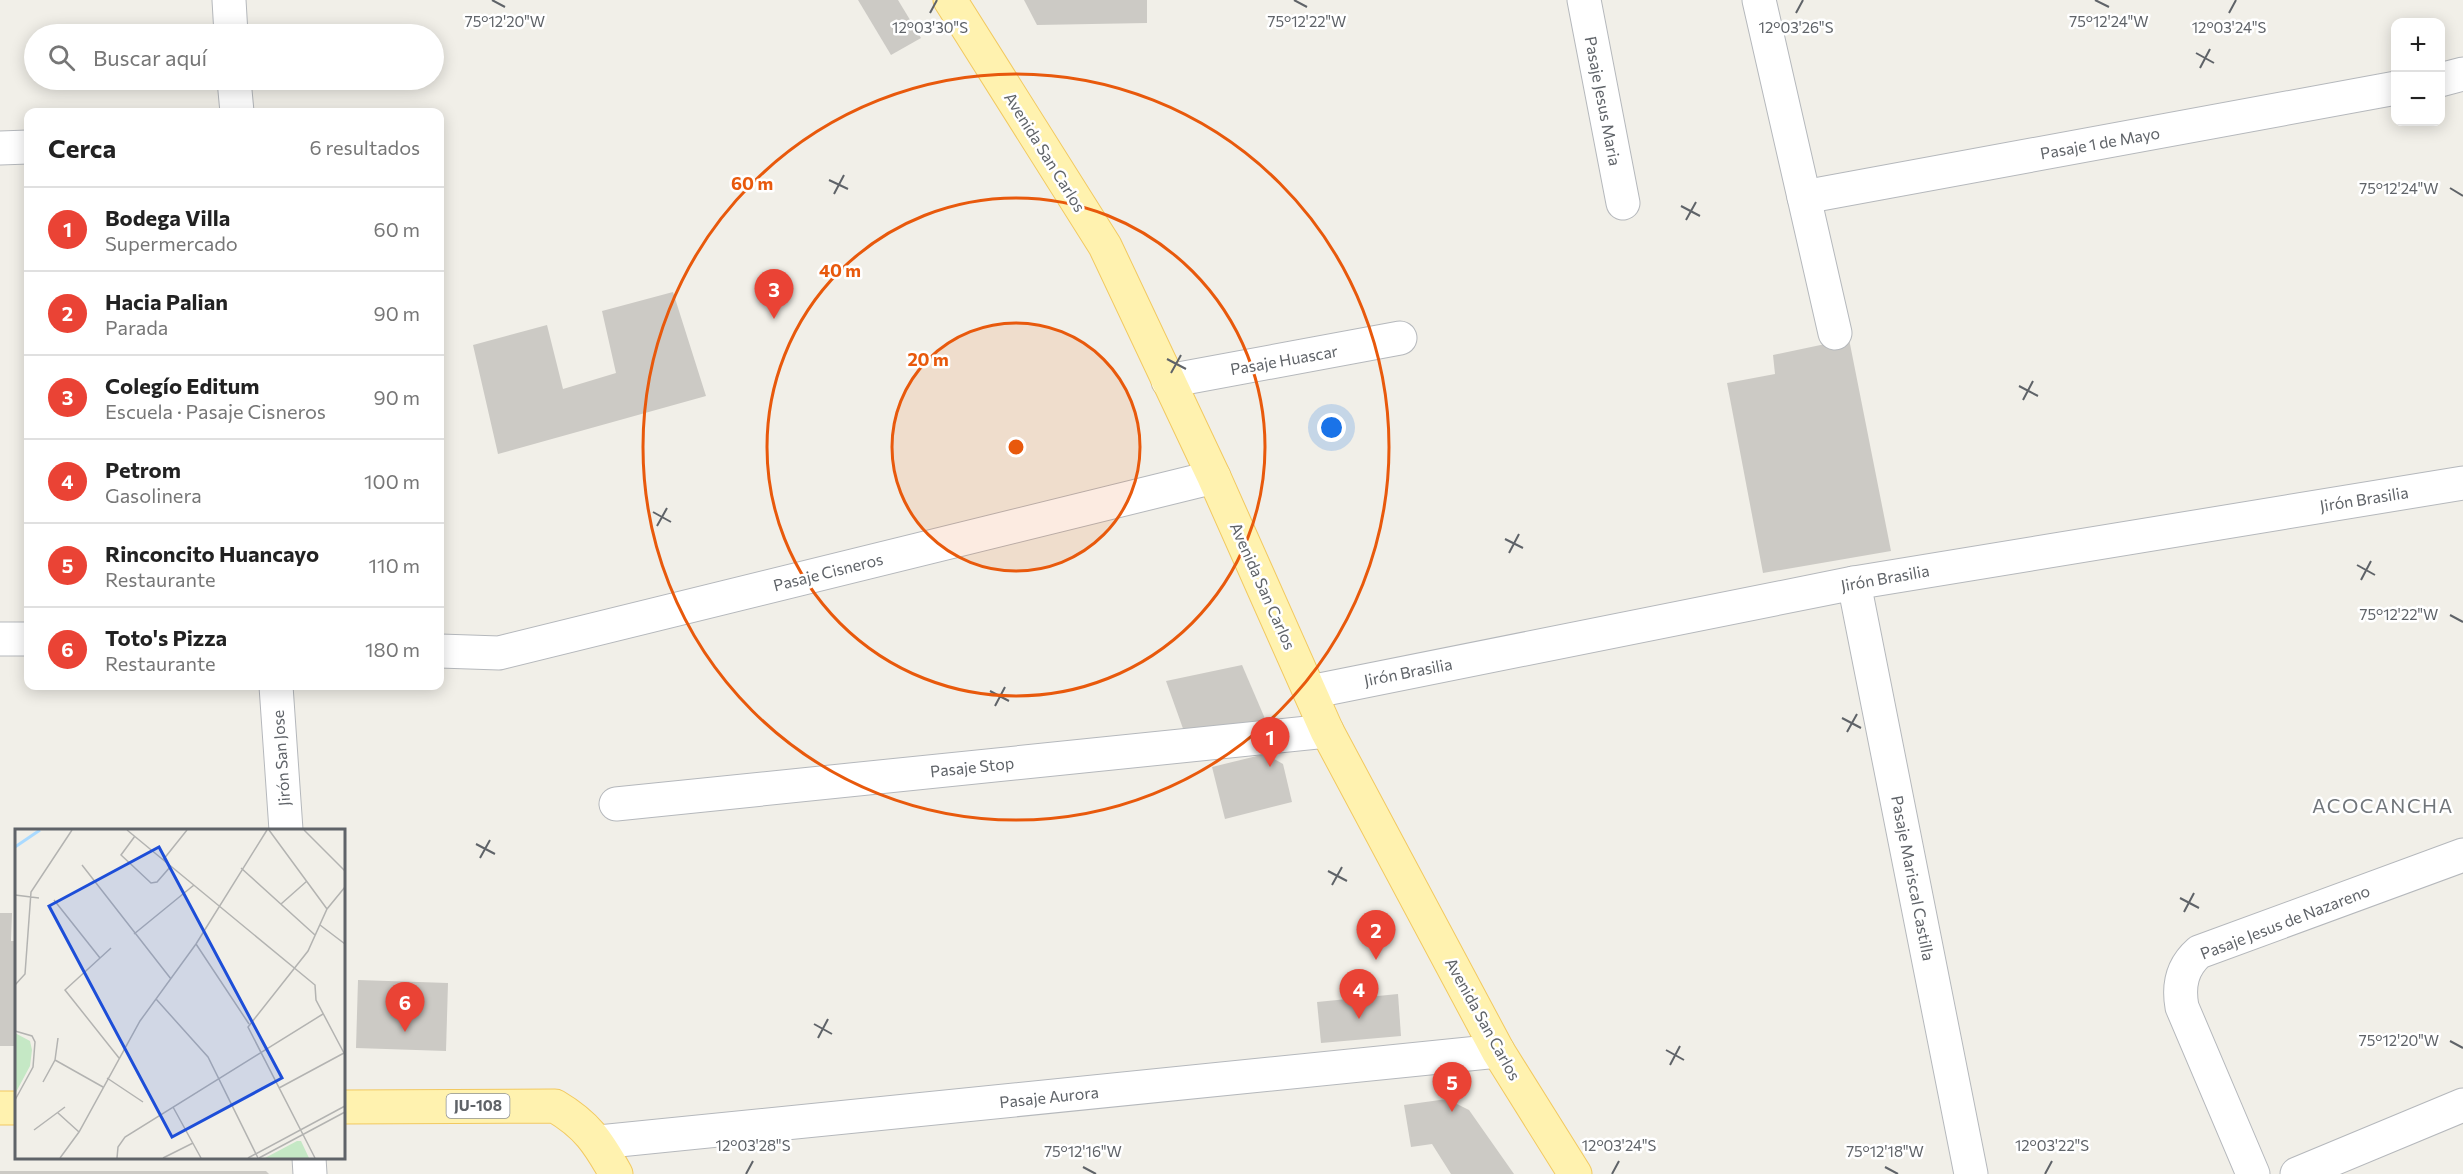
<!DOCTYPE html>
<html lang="es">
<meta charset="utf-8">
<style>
:root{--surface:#fff;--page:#f6f6f6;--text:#222;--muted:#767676;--line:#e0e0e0;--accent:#ea4335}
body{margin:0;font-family:Commissioner,sans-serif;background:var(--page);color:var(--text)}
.controls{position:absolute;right:18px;top:18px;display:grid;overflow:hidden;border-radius:12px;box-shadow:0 3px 15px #0003}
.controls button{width:54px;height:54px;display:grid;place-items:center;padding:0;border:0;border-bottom:2px solid var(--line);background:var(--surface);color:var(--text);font:30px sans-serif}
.you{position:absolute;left:1332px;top:428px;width:21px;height:21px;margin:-15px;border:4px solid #fff;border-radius:50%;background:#1a73e8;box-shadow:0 0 0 9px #1a73e833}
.badge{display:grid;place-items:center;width:39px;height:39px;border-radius:50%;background:var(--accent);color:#fff;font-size:20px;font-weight:700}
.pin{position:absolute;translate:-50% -50px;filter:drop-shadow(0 2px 3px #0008)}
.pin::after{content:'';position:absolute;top:32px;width:21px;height:18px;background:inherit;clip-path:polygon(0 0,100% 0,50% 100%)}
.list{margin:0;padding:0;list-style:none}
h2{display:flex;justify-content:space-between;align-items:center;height:78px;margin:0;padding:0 24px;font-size:26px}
h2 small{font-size:20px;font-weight:400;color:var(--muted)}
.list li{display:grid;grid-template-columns:39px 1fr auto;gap:18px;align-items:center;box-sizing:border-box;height:84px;padding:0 24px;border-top:2px solid var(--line)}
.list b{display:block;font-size:22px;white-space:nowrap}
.list p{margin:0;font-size:20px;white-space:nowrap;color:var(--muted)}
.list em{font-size:20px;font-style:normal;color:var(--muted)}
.icon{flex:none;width:33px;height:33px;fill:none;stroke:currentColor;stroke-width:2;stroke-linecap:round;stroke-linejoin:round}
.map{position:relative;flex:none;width:2463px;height:1174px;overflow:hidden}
.search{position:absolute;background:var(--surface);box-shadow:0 3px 15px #0003;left:24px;top:24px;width:420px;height:66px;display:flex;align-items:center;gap:15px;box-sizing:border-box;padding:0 21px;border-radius:33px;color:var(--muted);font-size:22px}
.panel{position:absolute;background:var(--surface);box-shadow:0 3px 15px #0003;left:24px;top:108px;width:420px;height:582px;border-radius:12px}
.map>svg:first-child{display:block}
</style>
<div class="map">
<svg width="2463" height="1174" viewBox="0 0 2463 1174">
<rect width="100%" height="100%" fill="#f1efe8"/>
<!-- building -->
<g fill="#cccac5">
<path d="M858,0H898L921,38L891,55Z"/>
<path d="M1024,0H1147V23L1037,25Z"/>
<path d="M673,292L706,396L498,454L473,345L547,325L563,389L616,373L602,311Z"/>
<path d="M1849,339L1891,551L1763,573L1727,383L1775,374L1773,355Z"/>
<path d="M1242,665L1266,721L1186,737L1166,681Z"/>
<path d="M1265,754L1283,764L1292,802L1225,819L1212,767Z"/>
<path d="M0,913H12L11,941H16V1046H0Z"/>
<path d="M358,980L448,983L446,1051L356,1048Z"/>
<path d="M1398,994L1401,1036L1321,1043L1317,1002Z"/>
<path d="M1447,1099L1469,1110L1514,1174H1451L1432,1144L1411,1147L1404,1105Z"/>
<path d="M0,1171H266L269,1174H0Z"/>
</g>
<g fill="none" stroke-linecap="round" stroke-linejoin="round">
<defs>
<g id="minor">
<path d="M229,0L231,34"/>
<path d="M1584,0L1623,203"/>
<path d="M1759,0L1835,333"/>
<path d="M234,80L237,112"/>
<path d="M2440,80L2463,74"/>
<path d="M0,148L28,147"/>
<path d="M1804,197L2396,88"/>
<path d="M1168,381L1400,338"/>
<path d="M1854,583L1971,1174"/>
<path d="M0,639H28"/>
<path d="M440,651L499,653L1214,477"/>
<path d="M276,686L286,830"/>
<path d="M1310,692L1854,583L2463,483"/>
<path d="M616,804L1327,731"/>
<path d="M599,1142L1498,1051"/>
<path d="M309,1158L310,1174"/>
<path d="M2253,1174L2182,1007C2178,985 2182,967 2199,952L2463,855"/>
<path d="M2297,1174L2463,1105"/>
</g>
<g id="major">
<path d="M950,0L1105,246L1214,477L1327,731L1498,1051L1575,1174"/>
<path d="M344,1107L555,1106C587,1125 598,1142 616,1174"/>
<path d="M0,1108H16"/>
</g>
</defs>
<!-- minor casing -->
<use href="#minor" stroke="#b5b8bc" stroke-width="35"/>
<!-- major casing -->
<use href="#major" stroke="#f2c960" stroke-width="35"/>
<!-- minor -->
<use href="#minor" stroke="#fff" stroke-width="33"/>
<!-- major -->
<use href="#major" stroke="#fff2af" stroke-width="33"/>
</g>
<!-- ticks -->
<path fill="none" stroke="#5f6368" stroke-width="2" d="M492,0L505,7M1294,0L1307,7M2095,0L2109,7M930,13L937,0M1796,13L1803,0M2229,13L2236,0M2196,53L2214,63M2200,68L2210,49M829,180L848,189M2450,188L2463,196M834,194L844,175M1681,206L1700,216M1686,220L1696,202M1167,359L1186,369M1171,373L1181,355M2019,386L2038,396M2023,400L2033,381M653,512L671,522M657,526L667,508M1505,539L1523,548M1509,553L1519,534M2357,565L2375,575M2361,580L2371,561M2450,615L2463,622M990,691L1009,701M995,706L1005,687M1842,718L1861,728M1847,732L1857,714M476,844L495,854M480,858L490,840M1328,871L1347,881M1332,885L1342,867M2180,898L2199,908M2184,912L2194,893M814,1024L832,1034M818,1038L828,1019M2450,1041L2463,1048M1666,1050L1684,1060M1670,1065L1680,1046M1083,1167L1096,1174M1885,1167L1898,1174M746,1174L753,1161M1612,1174L1619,1161M2045,1174L2052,1161"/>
<!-- distance rings -->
<circle cx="1016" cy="447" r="124" fill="#e8590c" fill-opacity=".12"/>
<g fill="none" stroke="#e8590c" stroke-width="3">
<circle cx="1016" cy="447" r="124"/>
<circle cx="1016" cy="447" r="249"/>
<circle cx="1016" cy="447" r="373"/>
</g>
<g text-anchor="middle" stroke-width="5" stroke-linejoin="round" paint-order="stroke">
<!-- shield labels -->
<rect fill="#fff" stroke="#8f9295" stroke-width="1.5" x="446.5" y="1094" width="63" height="24" rx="4.5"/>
<g font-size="15" font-weight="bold" fill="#5f6368">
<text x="478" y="1111">JU-108</text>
</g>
<!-- street labels -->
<g font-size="16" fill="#5f6368" stroke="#fff">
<text transform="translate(1603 101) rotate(79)" y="6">Pasaje Jesus Maria</text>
<text transform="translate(2100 143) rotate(-10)" y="6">Pasaje 1 de Mayo</text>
<text transform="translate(1045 152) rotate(58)" y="6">Avenida San Carlos</text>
<text transform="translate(1284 360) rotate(-10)" y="6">Pasaje Huascar</text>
<text transform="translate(2364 499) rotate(-9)" y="6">Jirón Brasilia</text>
<text transform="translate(828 572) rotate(-14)" y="6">Pasaje Cisneros</text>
<text transform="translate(1885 578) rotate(-10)" y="6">Jirón Brasilia</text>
<text transform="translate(1263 586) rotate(66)" y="6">Avenida San Carlos</text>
<text transform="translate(1408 672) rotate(-11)" y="6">Jirón Brasilia</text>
<text transform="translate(281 758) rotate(-94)" y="6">Jirón San Jose</text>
<text transform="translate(972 767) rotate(-6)" y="6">Pasaje Stop</text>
<text transform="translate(1913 878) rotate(79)" y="6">Pasaje Mariscal Castilla</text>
<text transform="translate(2285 922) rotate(-21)" y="6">Pasaje Jesus de Nazareno</text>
<text transform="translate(1483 1019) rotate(61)" y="6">Avenida San Carlos</text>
<text transform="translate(1049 1097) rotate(-6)" y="6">Pasaje Aurora</text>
</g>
<!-- quarter labels -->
<g font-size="20" letter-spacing="1.5" fill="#70757a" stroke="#fff">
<text x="2383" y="813">ACOCANCHA</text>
</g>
</g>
<!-- overview -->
<g transform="translate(15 829)">
<rect width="330" height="330" fill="#f1efe8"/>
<path d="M0,204L15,212L17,221L15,237L0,265ZM282,312H286L294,329H250Z" fill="#c5e8c5"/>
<path fill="none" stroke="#aadaff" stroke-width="3" d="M0,18L25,1"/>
<path fill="none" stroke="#b3b3b1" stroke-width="1.5" d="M112,1L300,156L301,171L330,226M254,1L312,80M289,1L330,42M120,7L106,26L136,54L142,53L156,37M148,31L172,1M67,36L156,150M226,39L300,106M0,66L24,69M39,71L85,129M266,75L292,52M305,96L330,115M119,105L179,56M181,115L234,195M96,119L50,161L104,229M0,156L10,145L16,63L57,1M141,170L193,228L243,329M0,202L17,207L20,213L18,238L0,271M40,231L88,258M92,249L128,273M28,253L40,231L43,209M264,259L329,224M158,278L186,329M43,284L64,303M19,301L50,278M45,329L64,303L125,192L181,115L252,1M102,329L103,318L110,308L308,185M148,329L178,314M233,329L330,277M244,329L330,283M300,329L233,198L293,122L312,80L330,58"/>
<path fill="#1d4ed8" fill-opacity="0.15" stroke="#1d4ed8" stroke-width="3" d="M144,18L267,249L157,308L34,77Z"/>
<rect width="330" height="330" fill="none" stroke="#5f6368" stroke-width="3"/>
</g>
<g font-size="15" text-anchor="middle" fill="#5f6368" stroke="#fff" stroke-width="5" stroke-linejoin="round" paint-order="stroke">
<text x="505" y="27">75°12'20"W</text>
<text x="2109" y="27">75°12'24"W</text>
<text x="1307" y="27">75°12'22"W</text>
<text x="930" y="33">12°03'30"S</text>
<text x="1796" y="33">12°03'26"S</text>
<text x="2229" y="33">12°03'24"S</text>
<text x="2399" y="194">75°12'24"W</text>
<text x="2399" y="620">75°12'22"W</text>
<text x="2399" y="1046">75°12'20"W</text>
<text x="753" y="1151">12°03'28"S</text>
<text x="1619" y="1151">12°03'24"S</text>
<text x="2052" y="1151">12°03'22"S</text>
<text x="1083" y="1157">75°12'16"W</text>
<text x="1885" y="1157">75°12'18"W</text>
</g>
<circle cx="1016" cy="447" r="9" fill="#e8590c" stroke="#fff" stroke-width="3"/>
<g font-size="18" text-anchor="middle" font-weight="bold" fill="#e8590c" stroke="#fff" stroke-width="5" stroke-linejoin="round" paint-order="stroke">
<text x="752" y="190">60 m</text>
<text x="840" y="277">40 m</text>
<text x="928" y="366">20 m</text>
</g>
</svg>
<div class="controls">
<button>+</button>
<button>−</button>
</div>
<div class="you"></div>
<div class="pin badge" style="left:1270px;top:767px">1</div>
<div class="pin badge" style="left:1376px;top:960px">2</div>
<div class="pin badge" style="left:774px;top:319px">3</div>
<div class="pin badge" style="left:1359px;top:1019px">4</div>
<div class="pin badge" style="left:1452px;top:1112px">5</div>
<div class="pin badge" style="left:405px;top:1032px">6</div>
<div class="search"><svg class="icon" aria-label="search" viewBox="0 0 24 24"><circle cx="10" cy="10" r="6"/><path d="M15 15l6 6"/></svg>Buscar aquí</div>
<section class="panel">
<h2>Cerca<small>6 resultados</small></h2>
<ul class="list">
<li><span class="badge">1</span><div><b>Bodega Villa</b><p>Supermercado</p></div><em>60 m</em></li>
<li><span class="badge">2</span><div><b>Hacia Palian</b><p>Parada</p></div><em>90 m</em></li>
<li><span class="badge">3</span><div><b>Colegío Editum</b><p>Escuela · Pasaje Cisneros</p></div><em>90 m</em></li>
<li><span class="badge">4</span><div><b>Petrom</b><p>Gasolinera</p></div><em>100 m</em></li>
<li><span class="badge">5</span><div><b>Rinconcito Huancayo</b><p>Restaurante</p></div><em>110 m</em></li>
<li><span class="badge">6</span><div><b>Toto's Pizza</b><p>Restaurante</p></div><em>180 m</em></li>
</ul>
</section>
</div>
